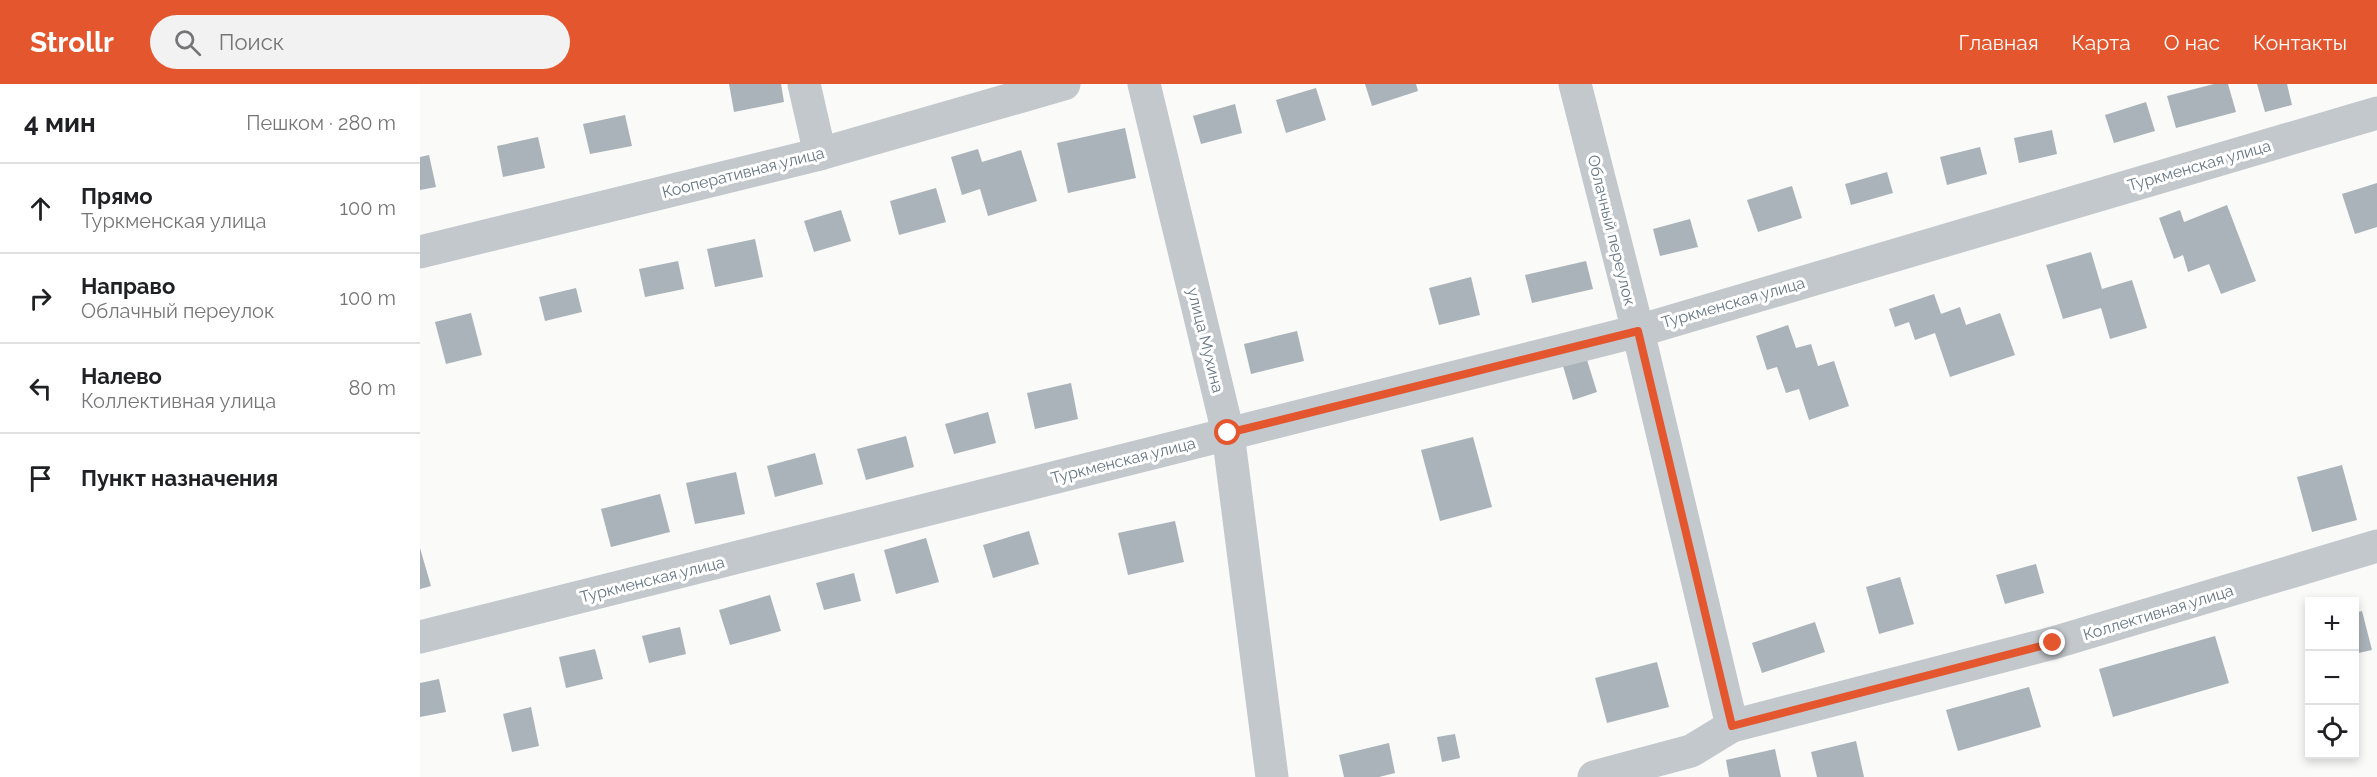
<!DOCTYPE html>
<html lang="ru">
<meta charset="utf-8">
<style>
:root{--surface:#fff;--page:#f2f2f2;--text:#202124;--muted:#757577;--line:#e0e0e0;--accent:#e4572e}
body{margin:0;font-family:Raleway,sans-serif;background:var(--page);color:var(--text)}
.controls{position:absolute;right:18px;bottom:18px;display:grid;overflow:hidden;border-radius:0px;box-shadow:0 3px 9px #0003}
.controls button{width:54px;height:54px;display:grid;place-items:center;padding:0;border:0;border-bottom:2px solid var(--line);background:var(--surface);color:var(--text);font:30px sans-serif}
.stop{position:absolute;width:18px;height:18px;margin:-14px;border:4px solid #e4572e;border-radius:50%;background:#fff}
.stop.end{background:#e4572e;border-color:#fff;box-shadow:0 2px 6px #0008}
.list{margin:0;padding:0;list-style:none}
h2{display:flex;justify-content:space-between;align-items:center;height:78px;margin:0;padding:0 24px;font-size:26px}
h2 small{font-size:20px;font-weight:400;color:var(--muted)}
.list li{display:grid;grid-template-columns:39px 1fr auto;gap:18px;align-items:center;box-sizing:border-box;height:90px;padding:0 24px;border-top:2px solid var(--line)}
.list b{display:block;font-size:22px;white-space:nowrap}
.list p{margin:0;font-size:20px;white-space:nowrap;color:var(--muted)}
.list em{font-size:20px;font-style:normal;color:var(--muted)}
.icon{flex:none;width:33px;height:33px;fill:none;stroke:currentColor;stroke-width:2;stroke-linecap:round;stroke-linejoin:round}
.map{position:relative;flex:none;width:1957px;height:693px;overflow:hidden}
header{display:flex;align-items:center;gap:36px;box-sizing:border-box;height:84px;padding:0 30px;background:var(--accent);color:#fff}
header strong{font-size:28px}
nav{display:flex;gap:33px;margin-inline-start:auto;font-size:21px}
.search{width:420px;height:54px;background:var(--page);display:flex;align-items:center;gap:15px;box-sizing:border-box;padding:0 21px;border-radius:33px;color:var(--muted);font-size:22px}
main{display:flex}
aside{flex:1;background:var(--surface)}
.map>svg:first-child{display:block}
</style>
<header>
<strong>Strollr</strong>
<div class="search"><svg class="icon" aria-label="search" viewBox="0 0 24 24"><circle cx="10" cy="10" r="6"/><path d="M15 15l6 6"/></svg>Поиск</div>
<nav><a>Главная</a><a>Карта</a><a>О нас</a><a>Контакты</a></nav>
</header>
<main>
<aside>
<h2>4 мин<small>Пешком · 280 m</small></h2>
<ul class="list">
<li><svg class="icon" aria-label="ahead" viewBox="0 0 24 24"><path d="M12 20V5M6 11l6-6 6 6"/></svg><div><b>Прямо</b><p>Туркменская улица</p></div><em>100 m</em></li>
<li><svg class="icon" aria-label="right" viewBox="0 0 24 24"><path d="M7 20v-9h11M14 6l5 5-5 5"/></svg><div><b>Направо</b><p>Облачный переулок</p></div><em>100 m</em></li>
<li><svg class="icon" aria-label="left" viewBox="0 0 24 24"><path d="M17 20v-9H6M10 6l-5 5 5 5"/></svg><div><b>Налево</b><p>Коллективная улица</p></div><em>80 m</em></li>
<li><svg class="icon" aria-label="arrive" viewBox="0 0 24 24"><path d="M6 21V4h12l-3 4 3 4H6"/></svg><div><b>Пункт назначения</b></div></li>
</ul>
</aside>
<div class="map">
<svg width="1957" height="693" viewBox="0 0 1957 693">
<rect width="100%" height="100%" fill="#fafaf8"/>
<!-- building -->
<g fill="#aab3b9">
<path d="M309,0H361L364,18L314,28Z"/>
<path d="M945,0H996L998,7L952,22Z"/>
<path d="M1794,0H1808L1816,28L1756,44L1747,12Z"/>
<path d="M1837,0H1867L1872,21L1845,28Z"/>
<path d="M896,4L906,36L866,49L856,16Z"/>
<path d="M1726,18L1735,47L1694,59L1685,31Z"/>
<path d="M815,20L822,49L781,60L773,32Z"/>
<path d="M205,31L212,62L170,70L163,40Z"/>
<path d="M705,44L716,94L648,109L637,59Z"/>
<path d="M1632,46L1637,70L1599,79L1594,54Z"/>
<path d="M118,53L125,84L83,93L77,62Z"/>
<path d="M1560,63L1567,90L1527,101L1520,73Z"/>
<path d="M558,65L562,78L601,66L617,117L568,132L560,105L542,111L531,73Z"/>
<path d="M9,71L16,103L0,106V73Z"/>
<path d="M1467,88L1473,109L1431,121L1425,100Z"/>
<path d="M1957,99V143L1935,150L1922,110Z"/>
<path d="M1372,102L1382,134L1338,148L1327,116Z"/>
<path d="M516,104L526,138L479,151L470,117Z"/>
<path d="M1807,121L1836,197L1801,210L1789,180L1768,188L1763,171L1754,175L1739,134L1760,126L1764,138Z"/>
<path d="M421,126L431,157L394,168L384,137Z"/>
<path d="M1270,135L1278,163L1240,172L1233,145Z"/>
<path d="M335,155L343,193L295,203L287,165Z"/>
<path d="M1671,168L1682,205L1712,196L1727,244L1690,255L1681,224L1643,235L1626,181Z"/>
<path d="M258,177L264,205L225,213L219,185Z"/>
<path d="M1166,177L1173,205L1112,219L1105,191Z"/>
<path d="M1051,193L1060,231L1019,241L1009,204Z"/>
<path d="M156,204L162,228L125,237L119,213Z"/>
<path d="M1514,210L1521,230L1540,223L1546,241L1580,229L1595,271L1530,293L1515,249L1495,256L1489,238L1475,243L1469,225Z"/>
<path d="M51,229L62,271L26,280L15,238Z"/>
<path d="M1368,241L1376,264L1391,260L1398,282L1414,277L1429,322L1389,336L1379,305L1366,309L1357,283L1347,286L1336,252Z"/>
<path d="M877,247L884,277L831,290L824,260Z"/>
<path d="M1167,276L1177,308L1153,316L1143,282Z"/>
<path d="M651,299L658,335L615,345L607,309Z"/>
<path d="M568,328L576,359L534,370L525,340Z"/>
<path d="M486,352L494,383L446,396L437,365Z"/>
<path d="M1053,353L1072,423L1020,437L1001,366Z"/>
<path d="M395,369L403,400L355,413L347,382Z"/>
<path d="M1922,381L1937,436L1892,448L1877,393Z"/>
<path d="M316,388L325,430L275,440L266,399Z"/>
<path d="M240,410L250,448L191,463L181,425Z"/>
<path d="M755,437L764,478L708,491L698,449Z"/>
<path d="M609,447L619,480L573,494L563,461Z"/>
<path d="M506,454L519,498L476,510L464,466Z"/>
<path d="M0,464L11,502L0,505Z"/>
<path d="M1616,480L1624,509L1585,520L1576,491Z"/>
<path d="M434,489L441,517L404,526L396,499Z"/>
<path d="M1480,493L1494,540L1459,550L1446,503Z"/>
<path d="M350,511L361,547L310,561L299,526Z"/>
<path d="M1942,527L1952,566L1934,570V529Z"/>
<path d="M1395,538L1405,568L1342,589L1332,559Z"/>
<path d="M260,543L266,570L229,579L222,552Z"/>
<path d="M1795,552L1809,599L1693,633L1679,585Z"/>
<path d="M175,565L183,595L146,604L139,573Z"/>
<path d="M1237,578L1249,623L1187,639L1175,594Z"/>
<path d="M19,595L26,628L0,633V599Z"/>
<path d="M1609,603L1621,643L1538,667L1526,626Z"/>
<path d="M111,623L119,662L92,668L83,630Z"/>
<path d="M1035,650L1040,674L1022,678L1017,653Z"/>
<path d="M1436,657L1444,693H1397L1391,668Z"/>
<path d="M969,659L975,689L959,693H924L919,671Z"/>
<path d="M1355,665L1361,693H1309L1306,676Z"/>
</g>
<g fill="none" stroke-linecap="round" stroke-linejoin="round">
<!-- minor -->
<g stroke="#c3c8cc" stroke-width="33">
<path d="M384,0L400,70"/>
<path d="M724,0L808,349L852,693"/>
<path d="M1155,0L1218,247L1312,642"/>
<path d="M0,168L400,70L644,0"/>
<path d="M0,553L1218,247L1957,29"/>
<path d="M1174,693L1271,667L1312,642L1633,559L1957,462"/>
</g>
</g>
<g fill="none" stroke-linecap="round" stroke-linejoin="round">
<!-- route -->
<path stroke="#e4572e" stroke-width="8" d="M808,349L1218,247L1312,642L1633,559"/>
</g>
<g text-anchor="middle" stroke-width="6" stroke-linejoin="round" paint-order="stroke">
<!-- street labels -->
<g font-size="16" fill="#657683" stroke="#fff">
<text transform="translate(1779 81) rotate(-16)" y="6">Туркменская улица</text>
<text transform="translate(323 88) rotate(-14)" y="6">Кооперативная улица</text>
<text transform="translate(1192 146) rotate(76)" y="6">Облачный переулок</text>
<text transform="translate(1313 218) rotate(-16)" y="6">Туркменская улица</text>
<text transform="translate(786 256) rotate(76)" y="6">улица Мухина</text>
<text transform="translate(703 376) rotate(-14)" y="6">Туркменская улица</text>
<text transform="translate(232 495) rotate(-14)" y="6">Туркменская улица</text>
<text transform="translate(1738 528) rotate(-17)" y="6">Коллективная улица</text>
</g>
</g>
</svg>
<div class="controls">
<button>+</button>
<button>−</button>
<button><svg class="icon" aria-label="locate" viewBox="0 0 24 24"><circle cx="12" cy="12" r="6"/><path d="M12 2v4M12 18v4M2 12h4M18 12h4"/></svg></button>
</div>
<div class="stop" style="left:808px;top:349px"></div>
<div class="stop end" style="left:1633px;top:559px"></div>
</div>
</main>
